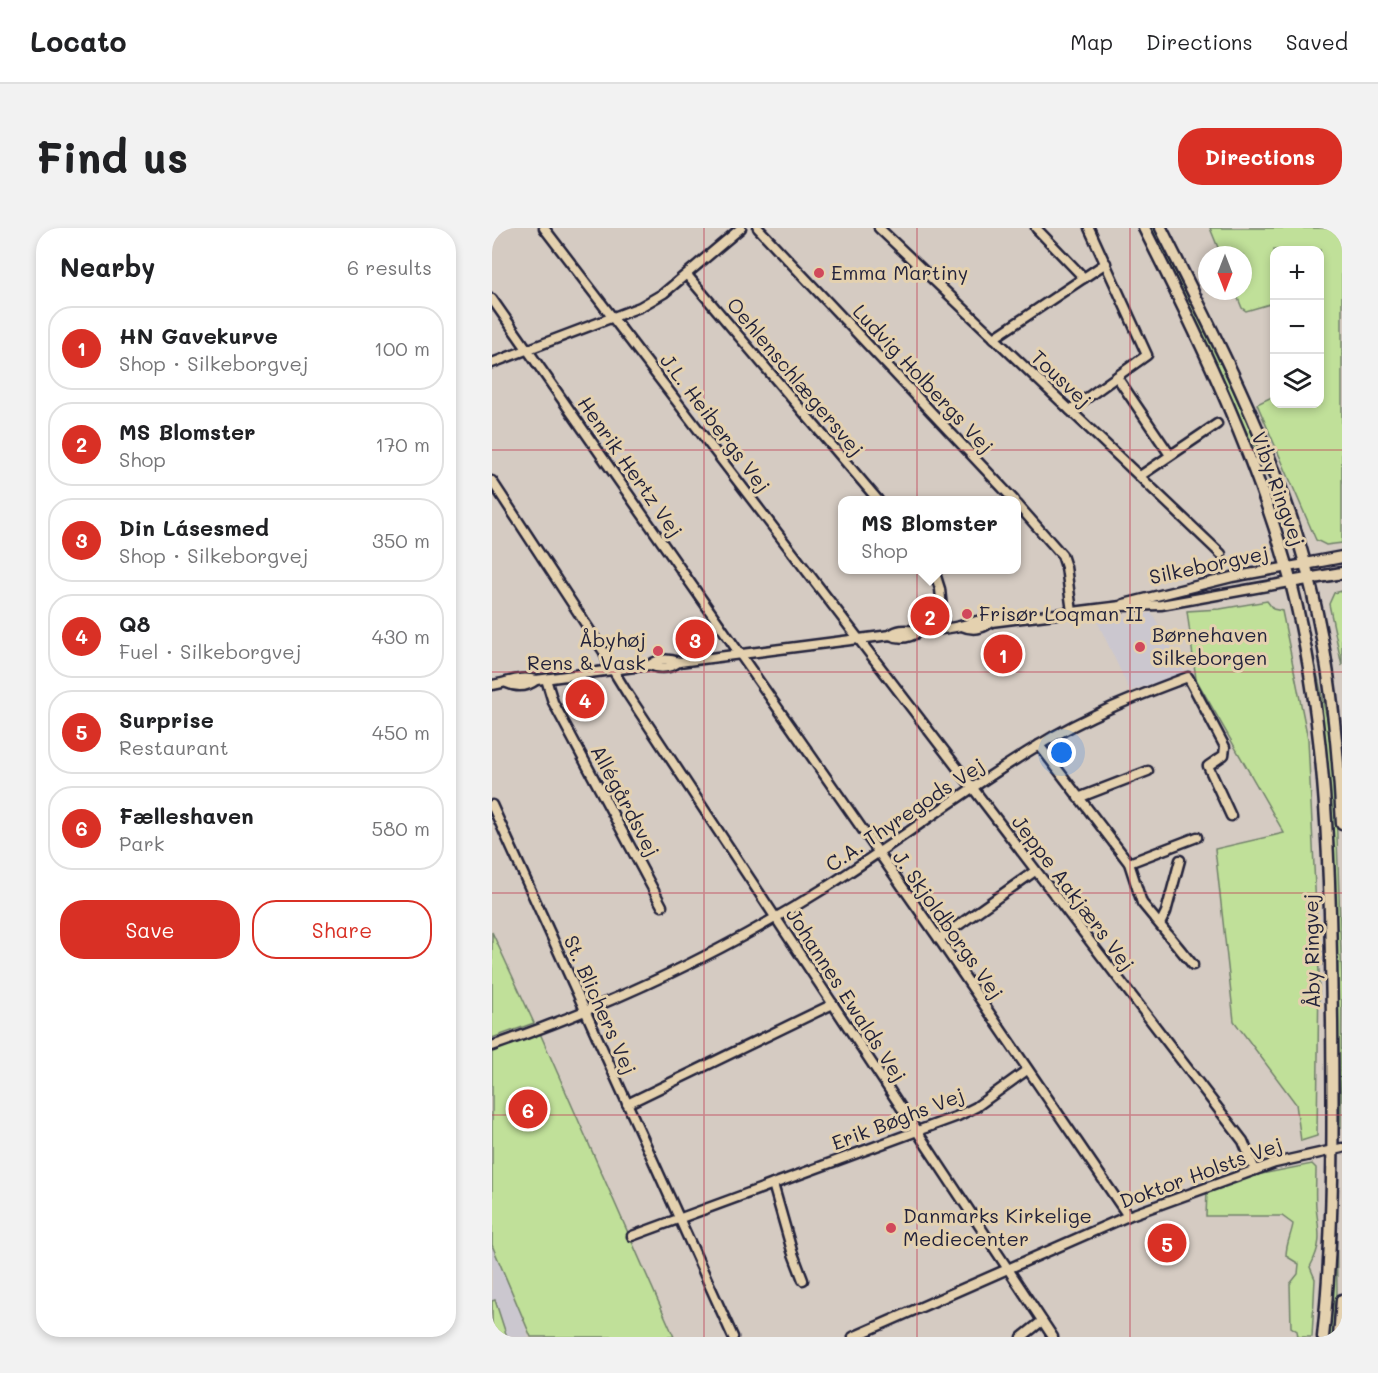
<!DOCTYPE html>
<meta charset="utf-8">
<style>
:root{--surface:#fff;--page:#f2f2f2;--text:#202124;--muted:#757577;--line:#e0e0e0;--accent:#d93025}
body{margin:0;font-family:Mali,sans-serif;background:var(--page);color:var(--text)}
.controls{position:absolute;right:18px;top:18px;display:grid;overflow:hidden;border-radius:12px;box-shadow:0 3px 9px #0003}
.controls button{width:54px;height:54px;display:grid;place-items:center;padding:0;border:0;border-bottom:2px solid var(--line);background:var(--surface);color:var(--text);font:30px sans-serif}
.compass{position:absolute;left:706px;top:18px;width:54px;height:54px;border-radius:50%;background:var(--surface);box-shadow:0 3px 9px #0003;rotate:180deg}
.you{position:absolute;left:570px;top:525px;width:21px;height:21px;margin:-15px;border:4px solid #fff;border-radius:50%;background:#1a73e8;box-shadow:0 0 0 9px #1a73e833}
.badge{display:grid;place-items:center;width:39px;height:39px;border-radius:50%;background:var(--accent);color:#fff;font-size:20px;font-weight:700}
.pin{position:absolute;translate:-50% -50%;border:3px solid #fff;box-shadow:0 2px 6px #0006}
.popup{position:absolute;left:346px;top:268px;width:183px;height:78px;box-sizing:border-box;display:grid;place-content:center;border-radius:12px;background:var(--surface);filter:drop-shadow(0 2px 4px #0005);font-size:20px;white-space:nowrap;color:var(--muted)}
.popup b{font-size:22px;color:var(--text)}
.popup::after{content:'';position:absolute;left:50%;top:100%;margin-left:-12px;border:12px solid transparent;border-top-color:var(--surface)}
.list{margin:0;padding:0;list-style:none}
h2{display:flex;justify-content:space-between;align-items:center;height:78px;margin:0;padding:0 24px;font-size:26px}
h2 small{font-size:20px;font-weight:400;color:var(--muted)}
.list li{display:grid;grid-template-columns:39px 1fr auto;gap:18px;align-items:center;box-sizing:border-box;height:84px;margin:0 12px 12px;padding:0 12px;border:2px solid var(--line);border-radius:24px}
.list b{display:block;font-size:22px;white-space:nowrap}
.list p{margin:0;font-size:20px;white-space:nowrap;color:var(--muted)}
.list em{font-size:20px;font-style:normal;color:var(--muted)}
.actions{display:flex;gap:12px;padding:18px 24px}
.actions a{flex:1;padding:14px 0;border:2px solid var(--accent);border-radius:24px;text-align:center;font-size:21px;color:var(--accent)}
.actions .main{background:var(--accent);color:#fff}
.icon{flex:none;width:33px;height:33px;fill:none;stroke:currentColor;stroke-width:2;stroke-linecap:round;stroke-linejoin:round}
.map{position:relative;flex:none;width:850px;height:1109px;overflow:hidden;border-radius:24px}
header{display:flex;align-items:center;gap:36px;box-sizing:border-box;height:84px;padding:0 30px;background:var(--surface);border-bottom:2px solid var(--line)}
header strong{font-size:28px}
nav{display:flex;gap:33px;margin-inline-start:auto;font-size:21px}
.intro{display:flex;align-items:center;justify-content:space-between;box-sizing:border-box;height:144px;padding:0 36px}
h1{margin:0;font-size:42px}
.button{padding:15px 27px;border-radius:24px;background:var(--accent);color:#fff;font-size:21px;font-weight:700}
main{display:flex;gap:36px;padding:0 36px}
aside{flex:1;background:var(--surface);border-radius:24px;box-shadow:0 3px 9px #0003}
.map>svg:first-child{display:block}
</style>
<header>
<strong>Locato</strong>
<nav><a>Map</a><a>Directions</a><a>Saved</a></nav>
</header>
<div class="intro"><h1>Find us</h1><a class="button">Directions</a></div>
<main>
<aside>
<h2>Nearby<small>6 results</small></h2>
<ul class="list">
<li><span class="badge">1</span><div><b>HN Gavekurve</b><p>Shop · Silkeborgvej</p></div><em>100 m</em></li>
<li><span class="badge">2</span><div><b>MS Blomster</b><p>Shop</p></div><em>170 m</em></li>
<li><span class="badge">3</span><div><b>Din Lásesmed</b><p>Shop · Silkeborgvej</p></div><em>350 m</em></li>
<li><span class="badge">4</span><div><b>Q8</b><p>Fuel · Silkeborgvej</p></div><em>430 m</em></li>
<li><span class="badge">5</span><div><b>Surprise</b><p>Restaurant</p></div><em>450 m</em></li>
<li><span class="badge">6</span><div><b>Fælleshaven</b><p>Park</p></div><em>580 m</em></li>
</ul>
<div class="actions"><a class="main">Save</a><a>Share</a></div>
</aside>
<div class="map">
<svg width="850" height="1109" viewBox="0 0 850 1109">
<rect width="100%" height="100%" fill="#d5cbc2"/>
<filter id="ink" filterUnits="userSpaceOnUse"><feTurbulence type="fractalNoise" baseFrequency=".0167" numOctaves="2"/><feDisplacementMap in="SourceGraphic" scale="12" xChannelSelector="R" yChannelSelector="G"/><feConvolveMatrix kernelMatrix="1 2 1 2 8 2 1 2 1" color-interpolation-filters="sRGB"/></filter>
<g filter="url(#ink)">
<!-- built -->
<g fill="#cbc7cf">
<path d="M660,385L693,445L638,463L605,393Z"/>
<path d="M0,1018L26,1079L37,1109H0Z"/>
</g>
<!-- green -->
<g fill="#c0e099" stroke="#71816a" stroke-width="1.5">
<path d="M657,0H664L668,9C717,110 768,211 803,318L770,233L745,186Z"/>
<path d="M718,0H850V315L834,317L824,312L765,176L782,168V176H828V22H782V92L778,76L754,83L750,80L743,63H751V27H729Z"/>
<path d="M850,363V438L837,376L842,365Z"/>
<path d="M809,371L838,505L844,580L850,754L849,901L842,691Z"/>
<path d="M775,373L781,381L790,383L816,511L827,745L825,908L809,913L804,876L742,793L723,621L792,605L704,451L695,383L728,381Z"/>
<path d="M0,704L42,795L0,810Z"/>
<path d="M47,803L182,1109H39L0,1017V819Z"/>
<path d="M820,936L824,940C824,953 823,966 824,979C827,1005 831,1014 818,1039L823,1051L820,1109H806L805,1103L799,1099L798,1056L806,1046L807,1036L794,1028C794,1015 799,1008 801,996L790,988H714L715,964L765,947Z"/>
<path d="M844,941L845,1075L843,1109H836Z"/>
<path d="M3,1072L15,1109H0V1073Z"/>
</g>
<g fill="none" stroke-linecap="round" stroke-linejoin="round">
<defs>
<g id="minor">
<path d="M52,0L751,913L763,942"/>
<path d="M266,0L522,272"/>
<path d="M387,0L729,326"/>
<path d="M544,0L592,50"/>
<path d="M195,47L386,272"/>
<path d="M0,71L447,711L636,988"/>
<path d="M502,110L614,35"/>
<path d="M0,135L148,79L172,65L249,0"/>
<path d="M625,149L678,227"/>
<path d="M578,182L655,127L597,0"/>
<path d="M648,248L725,196"/>
<path d="M0,253L112,424L116,434L135,465L561,1109"/>
<path d="M525,276L570,327L574,339L580,384"/>
<path d="M442,342L448,361L452,400"/>
<path d="M632,376L740,349L813,336"/>
<path d="M470,398C481,403 490,401 499,394"/>
<path d="M398,407C409,412 418,410 427,403"/>
<path d="M158,437C169,442 178,440 187,434"/>
<path d="M54,451L61,474L170,678"/>
<path d="M15,455C26,460 35,459 44,452"/>
<path d="M0,457C16,455 28,447 44,452L158,437C167,430 176,430 187,434L398,407C409,399 417,403 430,403C441,402 456,401 468,398C480,395 486,390 499,394L629,378L669,377L798,354"/>
<path d="M547,517L637,635L650,675L701,737"/>
<path d="M586,570L656,543"/>
<path d="M0,577L241,1109"/>
<path d="M637,635L705,609"/>
<path d="M668,696L674,684L688,632"/>
<path d="M447,711L543,643"/>
<path d="M0,818C116,778 232,724 336,658C407,613 475,560 547,517C594,488 645,468 696,449L733,519L732,527L716,538L739,588"/>
<path d="M135,876L341,776"/>
<path d="M281,956L300,1023L311,1052"/>
<path d="M140,1008L466,888L484,879L535,842"/>
<path d="M361,1109L636,988L783,935L850,920"/>
<path d="M530,1109L550,1093"/>
</g>
<g id="major">
<path d="M652,0C709,113 766,232 799,355C836,497 838,647 840,794C841,898 842,1005 831,1109"/>
<path d="M669,0C717,96 768,194 801,295C833,393 845,494 850,596"/>
<path d="M813,336L850,329"/>
<path d="M798,354L850,345"/>
<path d="M847,1109L850,1072"/>
</g>
</defs>
<!-- minor casing -->
<use href="#minor" stroke="#22223b" stroke-width="13"/>
<!-- major casing -->
<use href="#major" stroke="#22223b" stroke-width="15"/>
<!-- minor -->
<use href="#minor" stroke="#e4d1af" stroke-width="8"/>
<!-- major -->
<use href="#major" stroke="#e4d1af" stroke-width="10"/>
</g>
</g>
<!-- grid -->
<path fill="none" stroke="#c04558" stroke-width="1.5" stroke-opacity="0.55" d="M212,0V1109M425,0V1109M638,0V1109M0,222H850M0,444H850M0,665H850M0,887H850"/>
<!-- markers -->
<g fill="#d1495b" stroke="#e4d1af" stroke-width="2">
<circle cx="327" cy="45" r="6"/>
<circle cx="475" cy="386" r="6"/>
<circle cx="648" cy="419" r="6"/>
<circle cx="166" cy="423" r="6"/>
<circle cx="399" cy="1000" r="6"/>
</g>
<g text-anchor="middle" stroke-width="6" stroke-linejoin="round" paint-order="stroke">
<!-- poi labels -->
<g font-size="20" fill="#22223b" stroke="#e4d1af" text-anchor="start">
<text x="339" y="52">Emma Martiny</text>
<text x="487" y="393">Frisør Loqman II</text>
<text x="660" y="414">Børnehaven<tspan x="660" dy="23">Silkeborgen</tspan></text>
<text x="154" y="419" text-anchor="end">Åbyhøj<tspan x="154" dy="23">Rens &amp; Vask</tspan></text>
<text x="411" y="995">Danmarks Kirkelige<tspan x="411" dy="23">Mediecenter</tspan></text>
</g>
<!-- street labels -->
<g font-size="20" fill="#22223b" stroke="#e4d1af">
<text transform="translate(303 149) rotate(50)" y="7">Oehlenschlægersvej</text>
<text transform="translate(431 151) rotate(47)" y="7">Ludvig Holbergs Vej</text>
<text transform="translate(569 151) rotate(43)" y="7">Tousvej</text>
<text transform="translate(223 195) rotate(53)" y="7">J.L. Heibergs Vej</text>
<text transform="translate(138 239) rotate(55)" y="7">Henrik Hertz Vej</text>
<text transform="translate(786 261) rotate(70)" y="7">Viby Ringvej</text>
<text transform="translate(717 337) rotate(-12)" y="7">Silkeborgvej</text>
<text transform="translate(133 573) rotate(62)" y="7">Allégårdsvej</text>
<text transform="translate(413 587) rotate(-34)" y="7">C.A. Thyregods Vej</text>
<text transform="translate(581 665) rotate(53)" y="7">Jeppe Aakjærs Vej</text>
<text transform="translate(456 697) rotate(55)" y="7">J. Skjoldborgs Vej</text>
<text transform="translate(820 723) rotate(-91)" y="7">Åby Ringvej</text>
<text transform="translate(354 767) rotate(57)" y="7">Johannes Ewalds Vej</text>
<text transform="translate(108 777) rotate(66)" y="7">St. Blichers Vej</text>
<text transform="translate(406 891) rotate(-21)" y="7">Erik Bøghs Vej</text>
<text transform="translate(709 945) rotate(-20)" y="7">Doktor Holsts Vej</text>
</g>
</g>
</svg>
<div class="controls">
<button>+</button>
<button>−</button>
<button><svg class="icon" aria-label="layers" viewBox="0 0 24 24"><path d="M12 4l9 5-9 5-9-5zM3 14l9 5 9-5"/></svg></button>
</div>
<svg class="compass" viewBox="-18 -18 36 36"><path d="M0-13l5 13h-10z" fill="#e53935"/><path d="M0 13l5-13h-10z" fill="#757577"/></svg>
<div class="you"></div>
<div class="pin badge" style="left:511px;top:426px">1</div>
<div class="pin badge" style="left:438px;top:388px">2</div>
<div class="popup"><b>MS Blomster</b>Shop</div>
<div class="pin badge" style="left:203px;top:411px">3</div>
<div class="pin badge" style="left:93px;top:471px">4</div>
<div class="pin badge" style="left:675px;top:1015px">5</div>
<div class="pin badge" style="left:36px;top:881px">6</div>
</div>
</main>
